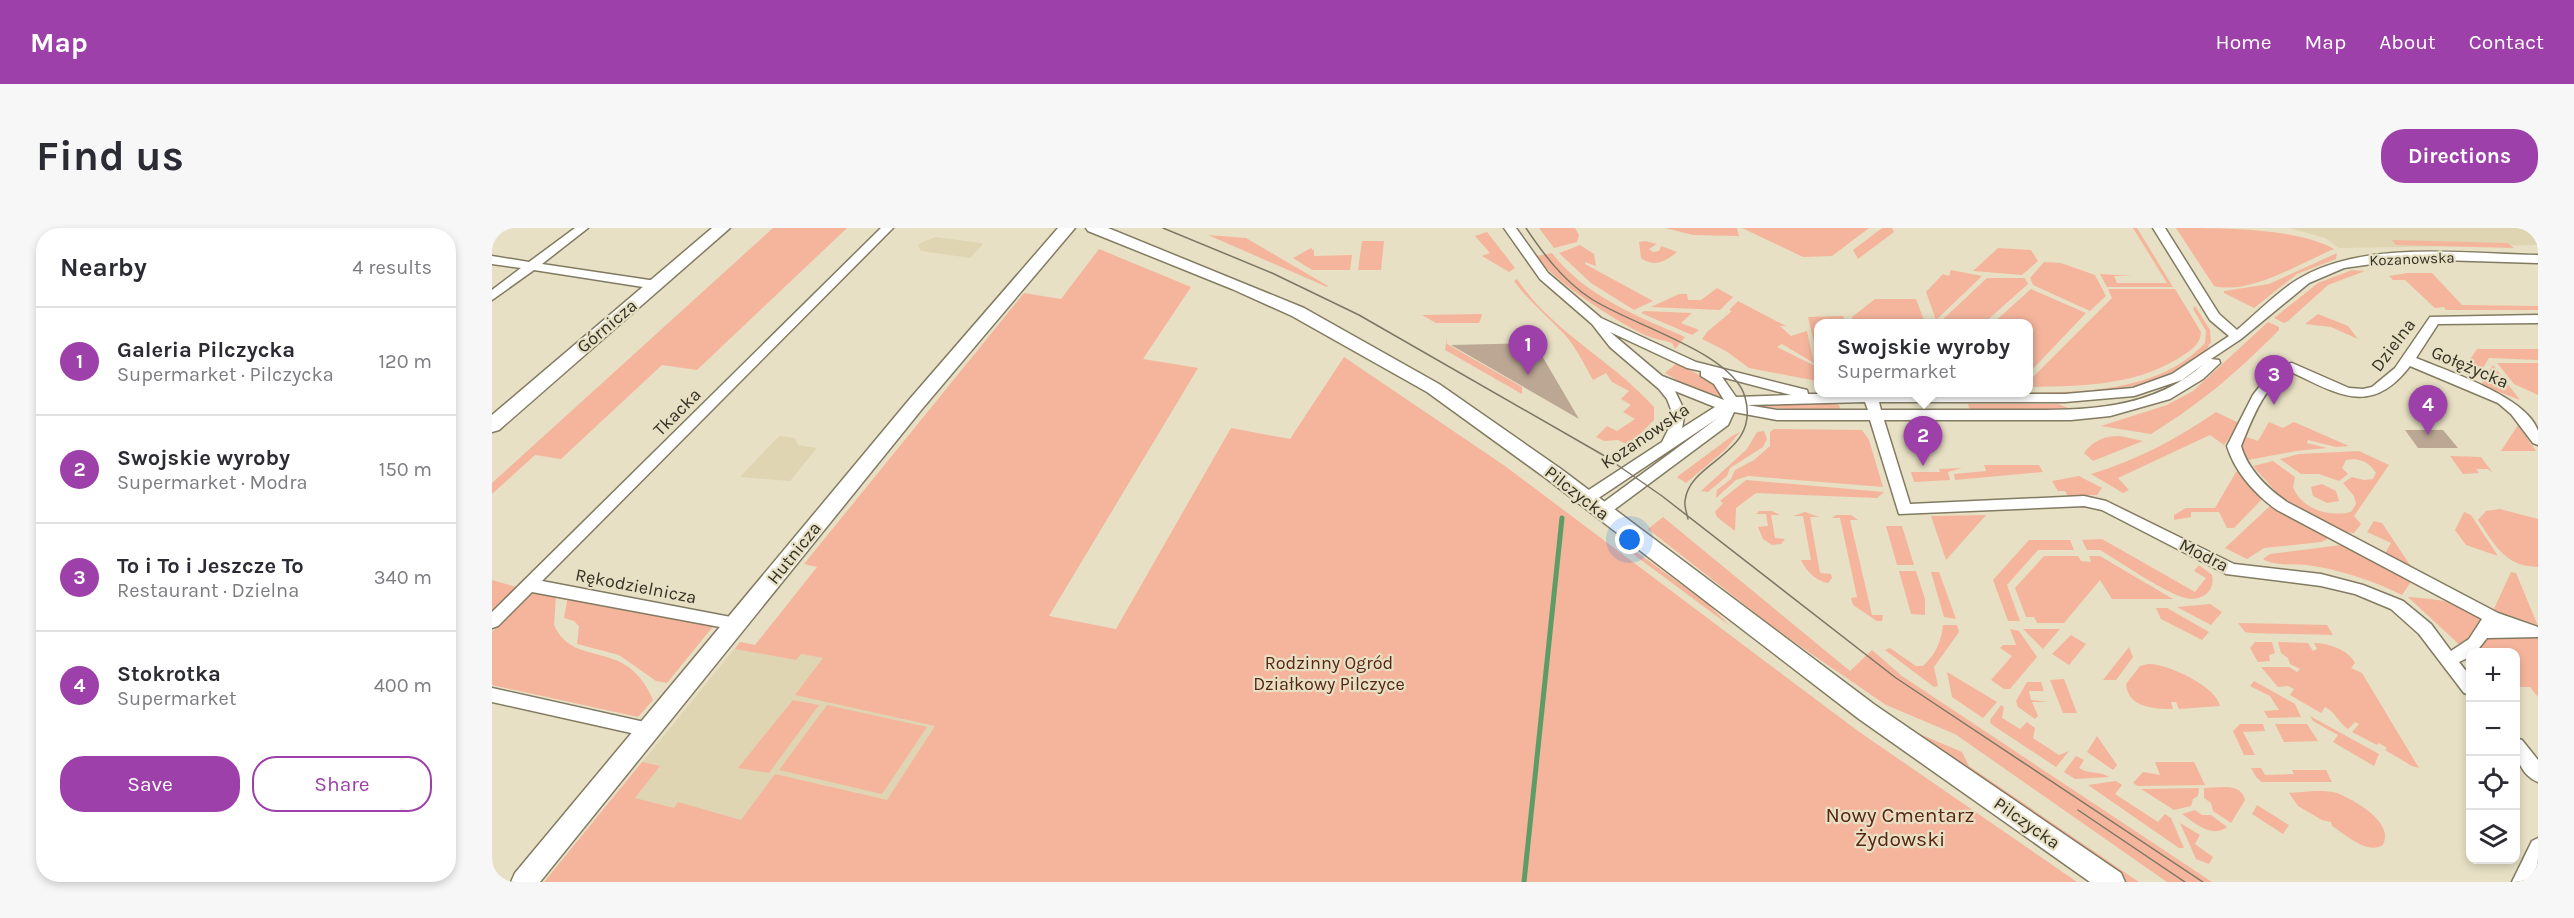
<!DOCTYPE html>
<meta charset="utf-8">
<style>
:root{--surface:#fff;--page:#f7f7f7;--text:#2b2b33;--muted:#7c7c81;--line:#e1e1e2;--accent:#9d40aa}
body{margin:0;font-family:Karla,sans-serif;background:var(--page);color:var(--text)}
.controls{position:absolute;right:18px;bottom:18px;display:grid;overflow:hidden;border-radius:12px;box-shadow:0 3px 9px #0003}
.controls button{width:54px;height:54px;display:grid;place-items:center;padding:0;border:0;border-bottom:2px solid var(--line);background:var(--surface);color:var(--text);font:30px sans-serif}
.you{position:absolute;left:1138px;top:312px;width:21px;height:21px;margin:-15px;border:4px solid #fff;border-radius:50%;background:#1a73e8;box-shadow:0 0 0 9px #1a73e833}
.badge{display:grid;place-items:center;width:39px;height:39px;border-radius:50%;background:var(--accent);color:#fff;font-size:20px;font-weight:700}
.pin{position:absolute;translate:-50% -50px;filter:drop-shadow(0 2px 3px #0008)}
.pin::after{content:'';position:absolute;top:32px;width:21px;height:18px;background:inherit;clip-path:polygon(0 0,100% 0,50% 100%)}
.popup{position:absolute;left:1322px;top:91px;width:219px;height:78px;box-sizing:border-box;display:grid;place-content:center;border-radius:12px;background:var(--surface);filter:drop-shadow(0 2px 4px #0005);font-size:20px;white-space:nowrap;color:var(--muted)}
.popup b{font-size:22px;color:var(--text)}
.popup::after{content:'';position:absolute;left:50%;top:100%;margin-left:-12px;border:12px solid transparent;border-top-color:var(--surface)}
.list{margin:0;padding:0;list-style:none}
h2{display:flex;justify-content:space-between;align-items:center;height:78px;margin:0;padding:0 24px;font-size:26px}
h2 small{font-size:20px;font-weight:400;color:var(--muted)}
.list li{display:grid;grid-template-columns:39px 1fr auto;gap:18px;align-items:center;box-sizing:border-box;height:108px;padding:0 24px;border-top:2px solid var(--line)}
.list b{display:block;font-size:22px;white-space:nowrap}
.list p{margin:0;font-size:20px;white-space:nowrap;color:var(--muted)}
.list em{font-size:20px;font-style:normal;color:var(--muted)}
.actions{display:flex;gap:12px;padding:18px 24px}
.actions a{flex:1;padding:14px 0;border:2px solid var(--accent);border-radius:24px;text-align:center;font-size:21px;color:var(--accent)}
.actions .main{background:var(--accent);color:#fff}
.icon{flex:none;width:33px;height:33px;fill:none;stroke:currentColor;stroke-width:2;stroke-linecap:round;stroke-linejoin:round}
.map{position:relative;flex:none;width:2046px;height:654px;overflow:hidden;border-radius:24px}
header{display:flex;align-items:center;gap:36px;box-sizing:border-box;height:84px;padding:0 30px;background:var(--accent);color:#fff}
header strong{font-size:28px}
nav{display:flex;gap:33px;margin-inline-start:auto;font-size:21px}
.intro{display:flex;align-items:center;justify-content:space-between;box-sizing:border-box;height:144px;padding:0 36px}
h1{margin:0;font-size:42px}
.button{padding:15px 27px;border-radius:24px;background:var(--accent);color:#fff;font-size:21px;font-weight:700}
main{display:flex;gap:36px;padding:0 36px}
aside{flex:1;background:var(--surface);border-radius:24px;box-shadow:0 3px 9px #0003}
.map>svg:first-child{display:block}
</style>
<header>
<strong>Map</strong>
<nav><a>Home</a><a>Map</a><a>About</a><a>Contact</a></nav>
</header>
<div class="intro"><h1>Find us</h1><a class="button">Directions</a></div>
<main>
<aside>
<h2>Nearby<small>4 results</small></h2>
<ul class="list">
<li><span class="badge">1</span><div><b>Galeria Pilczycka</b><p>Supermarket · Pilczycka</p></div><em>120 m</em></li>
<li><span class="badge">2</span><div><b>Swojskie wyroby</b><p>Supermarket · Modra</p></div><em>150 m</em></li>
<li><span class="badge">3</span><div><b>To i To i Jeszcze To</b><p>Restaurant · Dzielna</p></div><em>340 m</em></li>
<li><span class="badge">4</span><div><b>Stokrotka</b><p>Supermarket</p></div><em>400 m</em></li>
</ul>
<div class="actions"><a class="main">Save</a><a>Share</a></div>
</aside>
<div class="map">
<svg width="2046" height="654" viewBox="0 0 2046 654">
<rect width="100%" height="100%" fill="#e7e0c4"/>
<!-- built -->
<g fill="#dfd5b3">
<path d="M1798,0H2046V17L1847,20L1833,10Z"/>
<path d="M444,9L489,15L491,16L478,30L429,23L426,18L428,15Z"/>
<path d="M287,208L303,210L306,217L325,220L298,253L248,249Z"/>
<path d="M248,414L510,465L393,654H130L65,639Z"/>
</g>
<!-- green -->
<g fill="#f4b59c">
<path d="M281,0H355L205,142L170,137L69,231L43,227L0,266V255Z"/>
<path d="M1047,0H1083L1087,7L1085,14L1062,20Z"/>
<path d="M1173,0H1245L1247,8L1201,7Z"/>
<path d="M1250,0H1377L1340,28L1311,29Z"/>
<path d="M1390,0H1400L1402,4L1366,31L1361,22Z"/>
<path d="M1641,0H1645L1681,59H1615L1608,46L1641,48H1622L1625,55H1675Z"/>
<path d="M1684,0C1730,0 1805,0 1842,21C1808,35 1759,67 1722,58Z"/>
<path d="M995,4L1023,40L1017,44L990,28L998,25L983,8Z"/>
<path d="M716,7L754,10L836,58L835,59Z"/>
<path d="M1900,12L2015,15L2022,20L1904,17Z"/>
<path d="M870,13H892L889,42H866Z"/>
<path d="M1153,13L1165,16L1157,21L1161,24L1167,23L1169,18L1185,24C1174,33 1162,40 1149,30L1147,14Z"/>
<path d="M1088,17L1102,26L1104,38L1093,34V36L1161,73L1142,82L1099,55L1067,25Z"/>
<path d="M819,20L822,23V28L860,27L858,42H820L801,30Z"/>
<path d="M1506,20L1539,22L1546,33L1530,47L1481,43Z"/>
<path d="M607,21L699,59L651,131L706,140L557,388L624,401L739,200L798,211L852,129L1013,238L1366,503L1585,654H52L150,534L168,538L143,570L182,580L186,574L249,592L283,546L395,572L443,498L303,467L331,430L309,426L304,432L243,421L248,414L263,417L325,339L312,336L532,65L569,71Z"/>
<path d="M1060,25C1093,68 1145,88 1193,109L1183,121L1180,115C1171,112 1162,111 1153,107C1124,93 1062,54 1044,28Z"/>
<path d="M1845,25L1844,31L1805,46L1762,80L1732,65V63L1777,56Z"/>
<path d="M1552,34L1569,35L1603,47L1614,68L1598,83L1541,57L1538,50Z"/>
<path d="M1459,42L1490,48L1444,92L1434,64L1451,46L1457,48Z"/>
<path d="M1860,42L1873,43L1836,57L1796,93L1792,95L1782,90L1826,55Z"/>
<path d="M1915,45H1940L1970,77L2046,78V82H1954L1952,79L1943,80L1913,52H1901L1897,48Z"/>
<path d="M1495,50H1533L1536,56L1492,95H1447Z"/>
<path d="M1025,51C1061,105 1120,132 1162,179V192L1137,217L1126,212L1112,213L1104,209L1115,198L1125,203L1143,191L1131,184L1139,177L1129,171L1137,163L1120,154L1114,145L1101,152C1093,138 1085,121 1074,108C1057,89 1037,74 1022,53Z"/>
<path d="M1225,60L1241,69L1228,82L1159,79L1187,66H1195L1196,72H1209Z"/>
<path d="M1539,61L1594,85L1536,146V95H1501Z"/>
<path d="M1616,61H1683L1709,104C1709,114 1701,121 1693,126C1647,158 1591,158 1536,159V154L1620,70Z"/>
<path d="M1383,71H1424L1433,95H1362L1360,89Z"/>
<path d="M1246,73L1294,98H1288L1299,108L1315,103L1322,135L1290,116L1285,119L1323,138L1325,153L1257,140L1234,123L1210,111L1215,104L1240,83L1237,82Z"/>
<path d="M1703,78L1718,102L1719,114C1690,170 1563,167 1509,165C1574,164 1663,169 1713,115L1714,103L1701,81Z"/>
<path d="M1152,83L1200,85L1189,95L1207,102L1200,107L1149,85Z"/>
<path d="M1826,86L1856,98L1866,111L1839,99L1813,96Z"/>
<path d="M930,87L989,86L990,87L987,95H944Z"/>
<path d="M1351,88L1354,95H1326V131L1316,89Z"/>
<path d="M1776,94L1787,99V102C1744,145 1711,174 1659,206L1609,198L1675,177L1701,163Z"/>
<path d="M955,111V116L1030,159V166L953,122Z"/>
<path d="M1985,121H2046V132L1997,130L1988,145L1973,139Z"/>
<path d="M2005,135H2046V167L2022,156Z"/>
<path d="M1184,136C1203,145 1222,151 1232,170L1190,155L1173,145Z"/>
<path d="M2001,137L2028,172L1989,157Z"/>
<path d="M1270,176H1343L1347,177L1349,183L1268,179Z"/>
<path d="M1476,176H1566L1582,182L1478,183Z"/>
<path d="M1724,184L1747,195L1732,217L1718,207L1626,250L1637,262L1631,265L1599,246C1645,232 1685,211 1724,184Z"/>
<path d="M1777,194L1791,200L1802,194L1857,218L1844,219L1816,212L1815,215L1835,220L1804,223L1756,232L1749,219L1755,209L1766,213Z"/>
<path d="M2026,197L2044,223H2009Z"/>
<path d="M1282,201L1370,202L1377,212L1391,259L1256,248L1244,252L1224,270L1225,262L1239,251L1243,242L1262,232L1278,218V204Z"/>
<path d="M1272,203L1275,211L1271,219L1238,240L1235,248L1216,264L1209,263L1255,221L1265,204Z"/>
<path d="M1248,204L1233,222L1194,255L1185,249L1240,208Z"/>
<path d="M1628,208L1651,213L1601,233L1592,225C1602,212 1612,208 1628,208Z"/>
<path d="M1867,223L1897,237L1862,288L1869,296L1862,305L1851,304L1794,275L1761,238L1781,233L1803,249L1801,259C1810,282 1837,289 1859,284L1864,276L1862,268L1851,255L1860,249L1872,252L1881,251L1884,245C1878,234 1866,229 1854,232L1850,240L1856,246L1847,253L1827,246H1809L1788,231L1807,226Z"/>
<path d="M1958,228L1989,229L2001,245L1996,241H1984L1987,245L1971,246Z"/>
<path d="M1492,237H1547L1551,244L1463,252L1462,246L1494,243Z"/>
<path d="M1470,240L1456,244L1458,252L1422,254L1419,244H1448L1447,241Z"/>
<path d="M1750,243L1771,270L1742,300H1735L1727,284H1699V289L1682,292V287L1694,280H1723L1744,244Z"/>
<path d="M1587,248L1610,260L1605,267L1576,268L1573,263H1566L1560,253Z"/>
<path d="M1254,252L1392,264L1385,270L1264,265L1244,280L1243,303L1225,289L1223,284L1231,275L1228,273Z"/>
<path d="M1830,256L1844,263L1847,273L1835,275L1821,268L1819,259Z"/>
<path d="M1778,278L1840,309L1829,314L1772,320L1755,331L1733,320Z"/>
<path d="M2008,281L2046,291V339C2012,338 2003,317 1986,292L1994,283Z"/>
<path d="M1267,283H1280L1288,287H1279L1283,310L1293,311L1289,316L1280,317L1271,311L1266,299L1276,298L1274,286H1264Z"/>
<path d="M1313,284L1327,289H1318L1328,345L1339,346L1340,350L1336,355C1324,353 1314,343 1309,332H1319L1311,288H1301Z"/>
<path d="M1972,284L1979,287L2006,328L1974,317L1963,302Z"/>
<path d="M1344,287H1359L1366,292H1358L1380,387H1391L1390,393H1385L1361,377L1359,370L1365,369L1348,290H1340Z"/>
<path d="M1494,287L1454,332L1439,288Z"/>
<path d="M1171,289L1358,443L1380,422L1410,448L1720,654H1675L1463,506L1394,477L1286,403L1156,301Z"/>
<path d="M1882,293L1890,295L1920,340L1892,327L1899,315L1875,304Z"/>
<path d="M1394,298H1410L1422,337H1405Z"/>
<path d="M1610,311L1703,364L1714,350L1702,343L1707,337L1720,347C1724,365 1707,375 1690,369C1665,360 1632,336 1608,322H1595L1590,312Z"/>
<path d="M1537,312H1578L1582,322H1546L1515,357L1528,393H1516L1501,352Z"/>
<path d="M1849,317L1857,318L1921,351L1910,367C1882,353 1852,343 1821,338C1807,335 1783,339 1771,331L1778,326Z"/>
<path d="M1136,318L1215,375L1238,398L1133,320Z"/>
<path d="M1552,328H1586L1589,333L1599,334L1597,328H1608L1681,371H1620L1608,352L1572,395H1545L1542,389H1534L1523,360Z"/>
<path d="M1407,343H1424L1433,371V387L1419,386Z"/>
<path d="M1439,344H1447L1464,391L1452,389Z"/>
<path d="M2019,344L2024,345L2046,398L2022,393L2001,383Z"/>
<path d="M0,352L24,359L0,383Z"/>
<path d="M41,363L64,368L62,397C82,442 135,408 161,472L146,489L0,457V404Z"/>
<path d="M76,368L223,396L175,455L164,453L127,427L85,416L87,398L82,393L72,390Z"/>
<path d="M1916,369C1941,371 1972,372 1991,392L1971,420Z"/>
<path d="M1718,376L1730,384L1719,397L1685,379Z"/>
<path d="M1664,380H1675L1717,404L1710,412L1669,391Z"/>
<path d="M1746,395L1835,397L1841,407L1759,405L1753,404Z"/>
<path d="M1451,397H1465L1467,404L1442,439L1446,458L1442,459L1393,422L1398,420L1424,438H1431C1444,426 1449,414 1451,397Z"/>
<path d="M1518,401L1527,403L1545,429L1518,461H1512L1499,452L1520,428L1508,420L1511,417H1524Z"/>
<path d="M1531,401H1568L1551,421Z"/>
<path d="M1579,407L1594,416L1577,437L1560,426Z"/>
<path d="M2002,407L2046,408V469L2038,459H2024V424H1984L1993,410Z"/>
<path d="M1763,414H1780L1783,425L1777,427L1778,433L1766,434L1758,420Z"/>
<path d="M1786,414L1816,415L1821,423L1825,421L1822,415C1836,415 1857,422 1863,435L1859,440L1870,445L1927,540L1920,538L1893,522L1895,520L1887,515L1885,517L1860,504L1867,496L1863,494L1856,501C1846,494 1843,484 1833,479L1829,485L1798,467L1802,461L1796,458L1786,459L1769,439H1797L1805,444L1808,441L1798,436L1796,430L1789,425Z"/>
<path d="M1637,419L1641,429L1624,452H1611Z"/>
<path d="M1656,436C1675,435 1725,459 1728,478L1687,481L1684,474H1679L1681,481C1663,481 1636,480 1634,456L1648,438Z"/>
<path d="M1455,444L1505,474L1491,490L1460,469Z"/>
<path d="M1572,451L1585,485H1571L1558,452Z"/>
<path d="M1762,453L1803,476L1809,489L1776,490L1772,483L1787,482L1778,468L1758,458Z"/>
<path d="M1535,454H1549L1552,463H1537L1539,472L1556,474H1540L1546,488L1543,491L1526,479L1524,473Z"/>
<path d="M301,472L327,477L277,545L246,540Z"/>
<path d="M335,477L435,499L390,566L287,542Z"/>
<path d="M1509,477L1512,479L1510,490L1528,501L1535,494L1543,500L1541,510L1567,527L1577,523L1564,539L1499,496L1498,492Z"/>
<path d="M1818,488L1887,526L1882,538L1841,514L1846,507L1821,493Z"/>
<path d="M1748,496H1771L1773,503L1751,504L1763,527H1752L1741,503Z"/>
<path d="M1783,496H1815L1826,513L1792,514Z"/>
<path d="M1409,498L1470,524L1477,538L1647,654H1634Z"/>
<path d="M1605,508L1625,537L1621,542L1595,524Z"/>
<path d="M1584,528L1592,532L1587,540C1597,547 1607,542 1617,549L1583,551L1572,544Z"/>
<path d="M1663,534H1702L1713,557L1646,558L1641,555L1651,544L1668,547Z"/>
<path d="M1759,540H1769L1773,547L1802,546L1800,542H1834L1840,554H1770L1764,549Z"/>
<path d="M1624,553L1630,557L1623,566L1666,594L1673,586L1679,590L1692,620H1687L1596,557Z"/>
<path d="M1707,560L1706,568L1701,571L1699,578L1682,582L1649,561Z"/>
<path d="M1712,560C1727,560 1749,554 1753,572L1739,595L1721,583L1719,575L1712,570Z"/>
<path d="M1822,563C1830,563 1838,563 1845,565C1862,572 1903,594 1891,617C1875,627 1853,606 1840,598L1839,594L1830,592L1806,578L1797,565Z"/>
<path d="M1765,577L1797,597L1791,606L1760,586Z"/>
<path d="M1703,582L1710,587H1719L1735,599C1720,611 1703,595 1690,586Z"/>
<path d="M1688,595L1708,607L1703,616L1721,629L1717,636L1704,631Z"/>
</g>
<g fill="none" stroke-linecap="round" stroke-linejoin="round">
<!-- stream -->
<path stroke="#5e9c66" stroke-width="5" d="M1032,654L1070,290"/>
</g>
<!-- building -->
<g fill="#bba793">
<path d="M1043,115L1053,133L1087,191L959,117Z"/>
<path d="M1913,202H1951L1966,220H1926Z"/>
</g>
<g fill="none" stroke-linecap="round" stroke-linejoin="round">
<defs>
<g id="street">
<path d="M83,0H96L50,36L164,53L170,57L164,61L42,42L0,72V62L29,40L0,36V28L37,34Z"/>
<path d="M389,0H401L50,353L244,390L250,392L252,396L250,400L244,402L40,364L6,398L0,400V384Z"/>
<path d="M1012,0H1024L1056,45L1109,90L1204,134L1315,162L1316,166H1573L1641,160L1680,146L1737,108L1718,92L1661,0H1673L1727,86L1745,102C1765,85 1788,61 1810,49C1876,12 1973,26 2046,27V35L1915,31L1852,40L1817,55L1749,111L1719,131L1727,132L1728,135L1711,151L1678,171L1618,188L1579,192H1392L1418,276L1592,268L1614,273L1742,336L1829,346L1871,357L1911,373L1939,396L1959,423L1977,411L1990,391L1785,282C1763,266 1743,244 1735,218L1761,167L1778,145L1787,138L1800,135L1857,160L1871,161L1880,159L1903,140L1938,89L2046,87V95L1946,96L1924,130C1955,143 2036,169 2046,203C2046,206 2046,213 2046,217L2041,215L2019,186L2006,175L1918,138C1879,189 1846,166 1799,144C1773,154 1759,194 1749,218C1756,242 1775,260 1795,274L2006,385L2046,399V409L1995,410L1984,424H1978V429L1967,434L1978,448V467L1972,465L1927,406L1899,381L1863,366L1829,358L1734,346L1610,282L1592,278L1407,286L1378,192H1285L1242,184L1236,197L1115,287H1105L1103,283L1105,279L1226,190L1099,275H1089L1087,271L1089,267L1170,214L1178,198L1180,184L1175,171L1167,161L1118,119L1100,96L1048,51ZM1118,104L1195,140L1209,143V148L1222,156L1232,172L1170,148ZM1712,136C1655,186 1584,182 1513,182C1471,182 1430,182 1389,182L1387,174H1573L1642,168L1690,152ZM1230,149L1299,167L1244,169ZM1183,163L1223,179L1190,200L1193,184ZM1373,174L1376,182H1285L1255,177Z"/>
<path d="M0,460L157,495L163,497L165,502L163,507L157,509L0,474Z"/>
<path d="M2024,510L2030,512L2046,532V554C2028,547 2022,526 2024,510Z"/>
<path d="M2046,610V639L2039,654H2020L2040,613Z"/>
</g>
<g id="secondary">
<path d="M220,0H238L7,202L0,204V187Z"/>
<path d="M566,0H583L430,181L48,654H19L23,645L416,173Z"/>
<path d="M594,0H616L812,80L947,156L1069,241L1383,477L1629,645L1633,654H1598L1367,491L1055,251L935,164L800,88L740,61L596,3Z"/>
</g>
</defs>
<!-- street casing -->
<use href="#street" stroke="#827b62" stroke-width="3"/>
<!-- secondary casing -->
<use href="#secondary" stroke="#827b62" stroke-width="3"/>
<!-- street -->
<use href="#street" fill="#fff" fill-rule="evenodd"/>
<!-- secondary -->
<use href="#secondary" fill="#fff" fill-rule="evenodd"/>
<!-- tram -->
<g stroke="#7c7765" stroke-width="1.5">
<path d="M671,0L780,45L867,87L1111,227L1170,268L1404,450L1711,654"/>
<path d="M1034,0C1052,27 1071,52 1098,70C1136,96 1241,124 1253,169C1269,227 1197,232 1193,273C1192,278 1195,286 1196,291"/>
<path d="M1586,582L1693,654"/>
</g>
</g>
<g text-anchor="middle" stroke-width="4.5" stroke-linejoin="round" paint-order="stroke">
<!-- far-street labels -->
<g font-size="15" fill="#333025" stroke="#e7e0c4">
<text transform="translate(1920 31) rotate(-2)" y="5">Kozanowska</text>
</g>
<!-- street labels -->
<g font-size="18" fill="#333025" stroke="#e7e0c4">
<text transform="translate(115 98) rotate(-40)" y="6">Górnicza</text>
<text transform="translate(1901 117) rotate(-53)" y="6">Dzielna</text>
<text transform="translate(1978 139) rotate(23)" y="6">Gołężycka</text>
<text transform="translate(185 184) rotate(-45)" y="6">Tkacka</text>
<text transform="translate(1153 208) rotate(-34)" y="6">Kozanowska</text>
<text transform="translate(1085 265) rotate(38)" y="6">Pilczycka</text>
<text transform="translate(302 325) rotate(-51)" y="6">Hutnicza</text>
<text transform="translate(1712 327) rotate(27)" y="6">Modra</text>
<text transform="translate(144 358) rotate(11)" y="6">Rękodzielnicza</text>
<text transform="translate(1535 595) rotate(35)" y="6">Pilczycka</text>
</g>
<!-- park labels -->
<g font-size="18" fill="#572511" stroke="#e7e0c4">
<text x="837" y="441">Rodzinny Ogród<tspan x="837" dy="21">Działkowy Pilczyce</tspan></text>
</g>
<!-- near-park labels -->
<g font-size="21" fill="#572511" stroke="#e7e0c4">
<text x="1408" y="594">Nowy Cmentarz<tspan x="1408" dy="24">Żydowski</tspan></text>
</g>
</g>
</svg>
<div class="controls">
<button>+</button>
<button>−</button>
<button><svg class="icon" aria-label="locate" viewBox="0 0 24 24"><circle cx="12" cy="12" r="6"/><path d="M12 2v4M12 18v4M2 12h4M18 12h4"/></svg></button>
<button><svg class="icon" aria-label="layers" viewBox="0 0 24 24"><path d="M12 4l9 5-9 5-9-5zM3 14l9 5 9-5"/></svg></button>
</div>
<div class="you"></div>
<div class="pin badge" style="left:1036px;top:147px">1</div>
<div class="pin badge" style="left:1431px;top:238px">2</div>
<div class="popup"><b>Swojskie wyroby</b>Supermarket</div>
<div class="pin badge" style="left:1782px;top:177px">3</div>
<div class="pin badge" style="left:1936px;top:207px">4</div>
</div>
</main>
